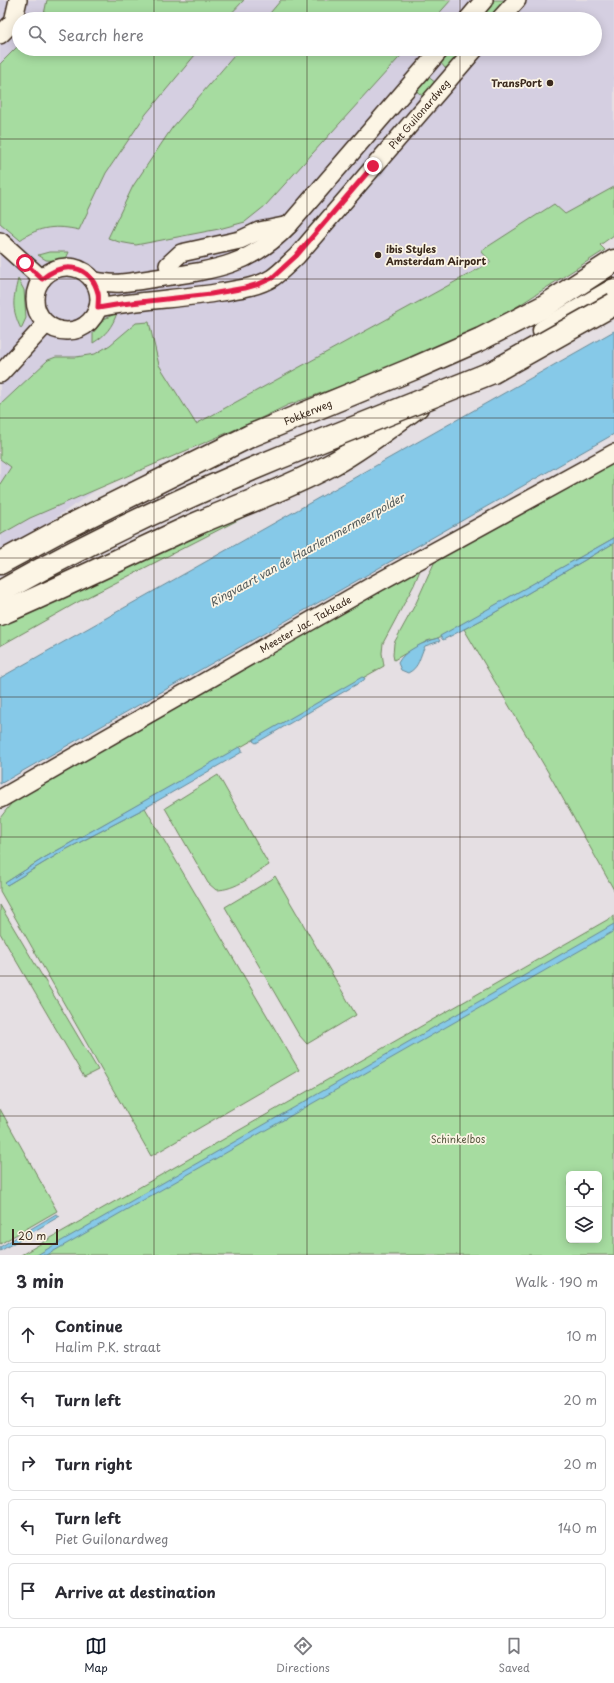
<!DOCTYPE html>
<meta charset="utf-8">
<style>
:root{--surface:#fff;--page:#f7f7f7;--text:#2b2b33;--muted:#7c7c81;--line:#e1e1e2;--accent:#111827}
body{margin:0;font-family:"Playpen Sans",sans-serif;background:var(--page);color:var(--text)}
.controls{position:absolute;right:12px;bottom:12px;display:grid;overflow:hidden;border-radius:6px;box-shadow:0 2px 10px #0003}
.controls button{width:36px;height:36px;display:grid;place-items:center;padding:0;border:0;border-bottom:1px solid var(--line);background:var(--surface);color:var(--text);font:20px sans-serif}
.scale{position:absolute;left:12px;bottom:10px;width:46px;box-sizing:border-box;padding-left:4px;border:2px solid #3b2a1e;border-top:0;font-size:11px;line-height:14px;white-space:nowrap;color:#3b2a1e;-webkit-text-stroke:3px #fcf5e5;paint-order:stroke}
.stop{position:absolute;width:12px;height:12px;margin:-9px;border:3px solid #e11d48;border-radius:50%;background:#fff}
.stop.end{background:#e11d48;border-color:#fff;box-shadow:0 1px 4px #0008}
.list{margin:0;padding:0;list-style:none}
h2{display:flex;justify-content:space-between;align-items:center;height:52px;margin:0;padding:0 16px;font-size:17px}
h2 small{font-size:13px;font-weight:400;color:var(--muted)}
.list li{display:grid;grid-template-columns:26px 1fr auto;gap:12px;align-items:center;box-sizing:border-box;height:56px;margin:0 8px 8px;padding:0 8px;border:1px solid var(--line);border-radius:6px}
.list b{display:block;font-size:15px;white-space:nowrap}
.list p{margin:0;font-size:13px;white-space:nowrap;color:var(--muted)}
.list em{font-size:13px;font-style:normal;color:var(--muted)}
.icon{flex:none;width:22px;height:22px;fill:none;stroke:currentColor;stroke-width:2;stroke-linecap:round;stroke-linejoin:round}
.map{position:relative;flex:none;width:614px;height:1255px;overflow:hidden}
.search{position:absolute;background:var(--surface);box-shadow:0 2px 10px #0003;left:12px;right:12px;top:12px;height:44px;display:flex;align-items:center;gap:10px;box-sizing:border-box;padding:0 14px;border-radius:22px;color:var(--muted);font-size:15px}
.sheet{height:372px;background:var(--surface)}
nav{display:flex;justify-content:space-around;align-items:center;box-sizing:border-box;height:56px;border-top:1px solid var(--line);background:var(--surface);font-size:11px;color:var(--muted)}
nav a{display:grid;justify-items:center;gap:2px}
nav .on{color:var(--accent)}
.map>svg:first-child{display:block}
</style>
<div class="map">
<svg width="614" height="1255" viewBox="0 0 614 1255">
<rect width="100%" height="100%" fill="#e5dfe3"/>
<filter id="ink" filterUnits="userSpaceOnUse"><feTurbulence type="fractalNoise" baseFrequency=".025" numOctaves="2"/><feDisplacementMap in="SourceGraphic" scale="8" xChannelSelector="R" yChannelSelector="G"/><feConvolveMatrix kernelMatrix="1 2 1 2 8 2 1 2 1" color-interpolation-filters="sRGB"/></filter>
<g filter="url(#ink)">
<!-- built -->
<path fill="#d5cfe1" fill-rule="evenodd" d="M0,0H614V216L138,462L0,555ZM19,19H595V49H19Z"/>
<!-- green -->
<g fill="#a6dca0" stroke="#70835f" fill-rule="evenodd">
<path d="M47,0H244L226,19H43Z"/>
<path d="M281,0H451L434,19H265Z"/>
<path d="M493,0H508L491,19H477Z"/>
<path d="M19,45V49H200L146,114L106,173L79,230C57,225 39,226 20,240L0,223V64Z"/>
<path d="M240,49H407L265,206L245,222L219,229L136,245L119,242L108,238L133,186L172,128Z"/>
<path d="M451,49H465L448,68H445L440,62Z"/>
<path d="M427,76L436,83L424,97L415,90Z"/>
<path d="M614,187V235L600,245L605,250L507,313L470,332L369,376L288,405L257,420L30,518L0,535V484L11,467L0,459V405L48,360L56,357H76L95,354L110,345L136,323L149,322L159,365L196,424L491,262L481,251L554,204L565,214Z"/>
<path d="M49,252H69L65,261L46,260L38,255Z"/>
<path d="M18,279L24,290L26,318L21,329C11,308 13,300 18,279Z"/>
<path d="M117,313C112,327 106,335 93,343V333L104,319Z"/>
<path d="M614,460V538L438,638L427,641L394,660L393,655L394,643L416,603L435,561Z"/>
<path d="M277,500L78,602L0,646V620L230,514Z"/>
<path d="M614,543V890L548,772L464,629L487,617Z"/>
<path d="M421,568L414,585L383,643L382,653L384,666L44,858L5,883L7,885L65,850L145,808L299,1070L151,1156L0,891V818L14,800L34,785Z"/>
<path d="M218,775L269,865C253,875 236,890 216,890L208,883L165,808Z"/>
<path d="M275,876L356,1015L307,1044L299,1035L225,907L272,879Z"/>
<path d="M0,905L98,1070L84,1077L0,933Z"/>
<path d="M614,916V1255H21ZM569,1174H599V1240H569Z"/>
<path d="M0,1109L57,1211L0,1244Z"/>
</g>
<!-- water -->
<g fill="#86c9e8" stroke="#688997">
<path d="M614,331V434L0,784V678Z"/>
<path d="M614,538V543L487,617L443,640L440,636Z"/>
<path d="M438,638L440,641L425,646C419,657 420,667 408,673L401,670L398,663C404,650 425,642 438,638Z"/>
<path d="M362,677L365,678L364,680L256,743L253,741L254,739Z"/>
<path d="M239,747L242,749V752L145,808L65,850L7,885L5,883L44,858Z"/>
<path d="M614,924V931L47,1255H37Z"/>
<path d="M56,1214L60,1216L0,1251V1247Z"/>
</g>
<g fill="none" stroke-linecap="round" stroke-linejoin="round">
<defs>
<g id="street">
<path d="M468,19L484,0"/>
<path d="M500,19L517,0"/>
<path d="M0,35L13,22L18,0"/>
<path d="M0,241L42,279"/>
<path d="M168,265L181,253L240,240L259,231L289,225"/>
<circle cx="67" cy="299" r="32"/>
<path d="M94,281C103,282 112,284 121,283C135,282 149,279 163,277C215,270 251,265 289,225L441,49"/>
<path id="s1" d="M98,308C139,300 181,299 222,292C239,289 257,287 272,278C281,272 289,263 297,256L475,49"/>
<path d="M0,374L46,324"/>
<path id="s2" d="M0,799L377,583L614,453"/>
</g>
<g id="primary">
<path d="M544,331L614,290"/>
<path id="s3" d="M0,563L61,530L250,436L415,368L481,339L543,307L614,261"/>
<path d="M0,592C99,536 205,487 311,445"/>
<path d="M0,614C66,586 130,554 196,524C240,505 286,489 329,466C360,450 388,427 417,407"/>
</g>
</defs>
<!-- street casing -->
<use href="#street" stroke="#3b2a1e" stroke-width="20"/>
<!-- primary casing -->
<use href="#primary" stroke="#3b2a1e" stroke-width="25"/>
<!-- street -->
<use href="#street" stroke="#fcf5e5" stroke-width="17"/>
<!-- primary -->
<use href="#primary" stroke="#fcf5e5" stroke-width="22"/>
<defs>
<path id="primary-bridge" d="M311,445L493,372L614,304"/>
</defs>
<!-- primary-bridge casing -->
<use href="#primary-bridge" stroke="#3b2a1e" stroke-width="25" stroke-linecap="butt"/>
<!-- primary-bridge -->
<use href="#primary-bridge" stroke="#fcf5e5" stroke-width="22"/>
</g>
</g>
<g fill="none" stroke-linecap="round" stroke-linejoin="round" filter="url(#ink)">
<!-- route -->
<path stroke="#e11d48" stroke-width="5" d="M25,263L42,279C63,261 90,264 98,293C99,297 98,303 98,308L122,304L211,294L245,288L259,284L272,278L296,256L373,166"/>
</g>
<!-- grid -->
<path fill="none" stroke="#3b2a1e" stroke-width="1" stroke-opacity="0.55" d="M154,0V19M307,0V19M460,0V19M154,49V1255M307,49V1255M460,49V1255M0,139H614M0,279H614M0,418H614M0,558H614M0,697H614M0,837H614M0,976H614M0,1116H614"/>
<!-- markers -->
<g fill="#3b2a1e" stroke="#fcf5e5" stroke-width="1.5">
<circle cx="550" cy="83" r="4"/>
<circle cx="378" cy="255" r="4"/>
</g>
<g text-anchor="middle" stroke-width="3.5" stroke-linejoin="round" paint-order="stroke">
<!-- poi labels -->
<g font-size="10" font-weight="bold" fill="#3b2a1e" stroke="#fcf5e5" text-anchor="end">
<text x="542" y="87">TransPort</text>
<text x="386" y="253" text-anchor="start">ibis Styles<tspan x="386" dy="12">Amsterdam Airport</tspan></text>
</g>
<!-- street labels -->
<g font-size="10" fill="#3b2a1e" stroke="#fcf5e5">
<text dy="4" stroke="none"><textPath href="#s1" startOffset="398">Piet Guilonardweg</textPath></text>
<text dy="4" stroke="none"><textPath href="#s3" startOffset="343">Fokkerweg</textPath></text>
<text dy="4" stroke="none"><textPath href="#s2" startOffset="352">Meester Jac. Takkade</textPath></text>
</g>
<!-- park labels -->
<g font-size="10" fill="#56563e" stroke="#fcf5e5">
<text x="458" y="1143">Schinkelbos</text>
</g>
<!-- water labels -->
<g font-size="11" font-style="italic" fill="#525a5b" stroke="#fcf5e5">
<text transform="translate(307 550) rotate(-29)" y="4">Ringvaart van de Haarlemmermeerpolder</text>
</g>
</g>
</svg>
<div class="controls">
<button><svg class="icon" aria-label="locate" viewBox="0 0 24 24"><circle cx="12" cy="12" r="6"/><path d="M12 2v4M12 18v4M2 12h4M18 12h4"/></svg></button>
<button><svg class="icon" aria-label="layers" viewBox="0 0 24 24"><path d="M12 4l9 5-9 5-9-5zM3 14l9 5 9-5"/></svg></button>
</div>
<div class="scale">20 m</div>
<div class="stop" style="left:25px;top:263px"></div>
<div class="stop end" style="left:373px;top:166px"></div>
<div class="search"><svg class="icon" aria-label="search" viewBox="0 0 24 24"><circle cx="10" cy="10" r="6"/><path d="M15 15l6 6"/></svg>Search here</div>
</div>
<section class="sheet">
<h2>3 min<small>Walk · 190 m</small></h2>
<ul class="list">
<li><svg class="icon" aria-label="ahead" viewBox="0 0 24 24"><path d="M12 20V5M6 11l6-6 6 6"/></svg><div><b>Continue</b><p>Halim P.K. straat</p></div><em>10 m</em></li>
<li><svg class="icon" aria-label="left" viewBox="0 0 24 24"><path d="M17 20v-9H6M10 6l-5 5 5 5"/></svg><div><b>Turn left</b></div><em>20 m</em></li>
<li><svg class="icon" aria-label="right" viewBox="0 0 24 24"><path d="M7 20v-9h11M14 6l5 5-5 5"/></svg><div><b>Turn right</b></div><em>20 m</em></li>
<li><svg class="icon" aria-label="left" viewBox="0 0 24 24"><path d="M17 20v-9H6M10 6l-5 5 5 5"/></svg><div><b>Turn left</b><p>Piet Guilonardweg</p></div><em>140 m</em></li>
<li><svg class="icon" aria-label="arrive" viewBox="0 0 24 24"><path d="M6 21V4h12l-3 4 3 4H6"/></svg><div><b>Arrive at destination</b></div></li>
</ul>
</section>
<nav>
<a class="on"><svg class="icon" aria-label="map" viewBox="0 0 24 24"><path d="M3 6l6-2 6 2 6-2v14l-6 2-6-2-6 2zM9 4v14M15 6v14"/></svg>Map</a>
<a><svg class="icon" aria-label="directions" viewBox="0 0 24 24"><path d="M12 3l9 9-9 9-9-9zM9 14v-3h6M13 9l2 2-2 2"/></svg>Directions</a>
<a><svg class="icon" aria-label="saved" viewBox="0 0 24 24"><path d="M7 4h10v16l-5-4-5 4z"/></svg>Saved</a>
</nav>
